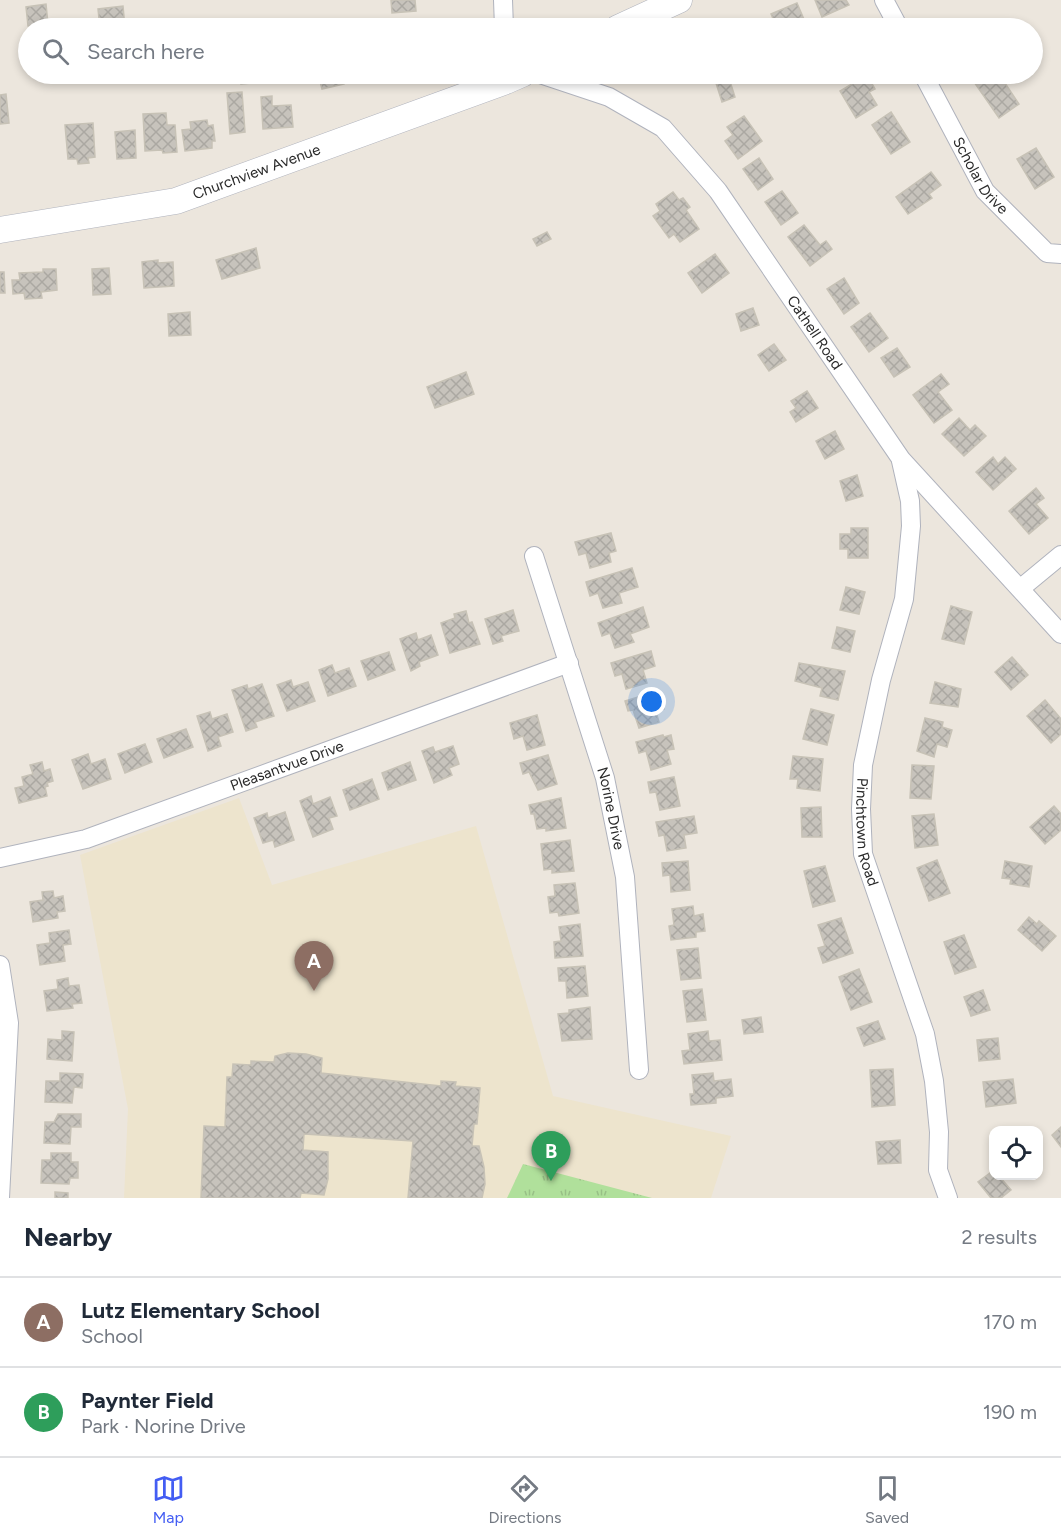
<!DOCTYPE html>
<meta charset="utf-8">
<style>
:root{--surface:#fff;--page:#f6f6f7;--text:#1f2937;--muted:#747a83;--line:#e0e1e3;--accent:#435df3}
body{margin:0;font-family:Figtree,sans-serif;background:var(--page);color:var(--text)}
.controls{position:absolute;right:18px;bottom:18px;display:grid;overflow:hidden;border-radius:12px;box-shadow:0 3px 9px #0003}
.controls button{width:54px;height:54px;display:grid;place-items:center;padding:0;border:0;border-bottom:2px solid var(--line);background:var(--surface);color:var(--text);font:30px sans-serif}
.you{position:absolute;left:652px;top:702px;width:21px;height:21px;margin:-15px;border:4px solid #fff;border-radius:50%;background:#1a73e8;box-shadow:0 0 0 9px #1a73e833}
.badge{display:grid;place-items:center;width:39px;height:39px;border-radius:50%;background:var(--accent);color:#fff;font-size:20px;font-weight:700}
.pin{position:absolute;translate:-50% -50px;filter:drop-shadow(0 2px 3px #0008)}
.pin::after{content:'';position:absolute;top:32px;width:21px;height:18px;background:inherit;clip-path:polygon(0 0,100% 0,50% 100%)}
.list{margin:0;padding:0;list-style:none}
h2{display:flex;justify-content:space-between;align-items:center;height:78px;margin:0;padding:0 24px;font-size:26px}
h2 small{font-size:20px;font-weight:400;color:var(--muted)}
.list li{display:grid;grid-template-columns:39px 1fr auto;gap:18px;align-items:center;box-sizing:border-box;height:90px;padding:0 24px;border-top:2px solid var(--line)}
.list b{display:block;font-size:22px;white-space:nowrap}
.list p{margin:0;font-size:20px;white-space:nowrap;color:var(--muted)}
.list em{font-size:20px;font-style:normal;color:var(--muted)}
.icon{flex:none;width:33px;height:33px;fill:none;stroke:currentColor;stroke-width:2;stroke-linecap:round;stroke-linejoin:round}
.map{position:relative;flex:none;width:1061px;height:1198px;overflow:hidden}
.search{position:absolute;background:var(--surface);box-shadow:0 3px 9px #0003;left:18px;right:18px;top:18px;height:66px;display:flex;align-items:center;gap:15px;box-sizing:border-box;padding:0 21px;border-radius:33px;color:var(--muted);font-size:22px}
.sheet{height:258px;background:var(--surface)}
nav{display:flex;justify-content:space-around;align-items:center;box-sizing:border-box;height:84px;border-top:2px solid var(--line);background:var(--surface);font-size:16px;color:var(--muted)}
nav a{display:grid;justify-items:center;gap:3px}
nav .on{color:var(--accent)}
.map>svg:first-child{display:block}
</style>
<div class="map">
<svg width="1061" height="1198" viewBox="0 0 1061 1198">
<defs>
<pattern id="park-tufts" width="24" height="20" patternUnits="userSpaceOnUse" patternTransform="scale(1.5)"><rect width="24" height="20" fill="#b0e09b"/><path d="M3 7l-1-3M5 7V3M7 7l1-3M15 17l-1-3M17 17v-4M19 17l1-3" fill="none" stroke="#98c086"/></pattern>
<pattern id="building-cross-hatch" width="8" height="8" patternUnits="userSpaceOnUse" patternTransform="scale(1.5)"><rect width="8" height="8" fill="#c7c3bc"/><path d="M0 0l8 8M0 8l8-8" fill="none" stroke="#aba8a2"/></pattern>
</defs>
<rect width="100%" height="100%" fill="#ece6dd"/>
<!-- education -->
<path fill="#ede4cd" d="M239,798L272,885L476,826L553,1096L731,1136L711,1198H124L128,1109L80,855Z"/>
<!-- park -->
<path fill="url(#park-tufts)" d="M523,1164L652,1198H507Z"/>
<!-- building -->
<g fill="url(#building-cross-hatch)" stroke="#c7c2b6" stroke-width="1.5">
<path d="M391,0H415L416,11L392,13Z"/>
<path d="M815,0H846L849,5L822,17Z"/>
<path d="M797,3L806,24L794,28H777L771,14Z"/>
<path d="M46,4L48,24L28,26L26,7Z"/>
<path d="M123,6L125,28H100L98,9Z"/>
<path d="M977,19L982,28H964L963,27Z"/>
<path d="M241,74H250L251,83L241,84Z"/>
<path d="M318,74H341L344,84L322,89Z"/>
<path d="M986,74H999L1019,104L999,118L974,82Z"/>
<path d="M728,75L735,97L722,102L715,80Z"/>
<path d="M867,75L875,89L869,92L877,105L856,118L840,91Z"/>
<path d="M242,92L245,132L230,134L227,93Z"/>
<path d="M6,94L9,123L0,124V95Z"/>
<path d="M272,96V106L291,105L293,127L263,129L261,97Z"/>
<path d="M891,112L910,142L891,154L872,125Z"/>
<path d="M166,113L167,125H175L177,152L163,153L162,150L145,151L143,114Z"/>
<path d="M744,116L762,141L738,159L725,141L733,135L727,127Z"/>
<path d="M207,120L208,126L213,125L215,141H212V148L185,151L182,130L191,129L190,122Z"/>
<path d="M93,123L95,157L88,158L89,163L78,164L77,159H68L65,125Z"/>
<path d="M135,130L136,158L117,159L115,132Z"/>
<path d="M1036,148L1054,177L1035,189L1017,159Z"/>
<path d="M759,158L773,179L758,190L743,169Z"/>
<path d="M931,172L941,185L929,194L932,198L908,214L896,197Z"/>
<path d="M782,191L798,213L781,225L765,202Z"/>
<path d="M673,192L679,200L683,198L690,207L686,210L699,229L680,242L674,234L669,238L653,216L660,211L656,204Z"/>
<path d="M804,225L820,245L826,241L832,249L810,266L788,237Z"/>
<path d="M547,232L551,239L537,246L533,239Z"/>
<path d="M256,248L260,268L222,279L216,260Z"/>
<path d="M715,254L729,273L702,293L688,273Z"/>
<path d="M158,260V263L173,262L174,286L144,288L142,262Z"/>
<path d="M109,268L111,294L93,295L92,269Z"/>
<path d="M43,269H56L57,290L41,292L42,298L25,299L24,293L13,294L12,280H20L19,273L43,272Z"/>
<path d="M0,272H4L5,293H0Z"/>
<path d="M844,278L859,303L844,314L827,289Z"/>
<path d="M753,308L759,325L741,331L736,314Z"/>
<path d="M190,312L191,335L169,336L168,314Z"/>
<path d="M870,313L888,338L869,352L851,327Z"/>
<path d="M774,344L786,360L769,371L758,355Z"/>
<path d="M897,348L910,367L894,377L881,358Z"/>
<path d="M466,372L474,394L435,408L427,387Z"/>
<path d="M941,374L949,384L938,392L952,410L934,423L913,395Z"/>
<path d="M807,391L818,408L796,422L790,412L796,408L791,401Z"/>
<path d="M959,418L970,430L975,425L986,436L964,456L942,434Z"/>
<path d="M835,431L844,449L825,459L816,441Z"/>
<path d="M993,457L998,464L1005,457L1016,469L993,490L976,472Z"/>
<path d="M857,475L863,496L846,501L840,481Z"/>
<path d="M1036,488L1044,498L1036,504L1048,518L1029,534L1009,511Z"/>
<path d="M851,528H868V558H848V549H840V534H851Z"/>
<path d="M611,533L616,551L609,553L611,562L590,568L586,553L579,555L575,542Z"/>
<path d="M632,568L638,587L619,593L622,603L603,608L598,593L590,596L586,582Z"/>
<path d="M846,587L865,592L859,614L840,610Z"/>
<path d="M951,606L972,612L964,644L942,639Z"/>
<path d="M643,607L649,627L630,634L634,642L615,648L610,633L602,636L598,623Z"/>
<path d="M513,610L519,631L501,636L503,641L493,644L485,619Z"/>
<path d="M466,611L469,623L472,622L480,644L450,653L441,623L455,618L454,614Z"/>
<path d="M837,627L855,631L850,652L832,648Z"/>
<path d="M416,633L418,640L431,635L438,655L419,662L420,666L411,671L400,639Z"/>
<path d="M651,651L655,666L643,670L647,683L626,689L622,674L615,676L611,663Z"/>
<path d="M389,652L395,670L368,680L361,661Z"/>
<path d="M1012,657L1028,675L1011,690L995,672Z"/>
<path d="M799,663L845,671L838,700L820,696L822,688L795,681Z"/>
<path d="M332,665L335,673L349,668L356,686L328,696L319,670Z"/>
<path d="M291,680L293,687L308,682L315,701L287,711L277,685Z"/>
<path d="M935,682L961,689L958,707L930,703Z"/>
<path d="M262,684L274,716L255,722L257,727L246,731L232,690L247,685L248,689Z"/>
<path d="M658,691L664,709L656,712L659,722L639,728L633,710L628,711L625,701Z"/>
<path d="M1045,700L1061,719V734L1051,743L1027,716Z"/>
<path d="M811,709L834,715L827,745L803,739Z"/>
<path d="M210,712L212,719L227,714L233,732L218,737L221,746L208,751L197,716Z"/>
<path d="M537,715L545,745L527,750L523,736L514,739L510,723Z"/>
<path d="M925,718L943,722L942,727L952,730L947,747L937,744L934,757L917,751Z"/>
<path d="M186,729L193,747L164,758L157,739Z"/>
<path d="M663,735L664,737L671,735L674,749L667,750L671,764L651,770L646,751L639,753L636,742Z"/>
<path d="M145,744L152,762L125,773L118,754Z"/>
<path d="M453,746L459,764L449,768L452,775L434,783L422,751L433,747L435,752Z"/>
<path d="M88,754L91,764L105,759L111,779L83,789L72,760Z"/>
<path d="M548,755L557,784L538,790L529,772L523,774L520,763Z"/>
<path d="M793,756L823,759L820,791L797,788L798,779H790Z"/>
<path d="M42,762L44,771L50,769L53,781L47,783L48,786L45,787L47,796L19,803L15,788L24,786L22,777L33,774L30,765Z"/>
<path d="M410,762L416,780L388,790L382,773Z"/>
<path d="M912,765L934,766L931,799L910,798Z"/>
<path d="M674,777L680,806L660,810L656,792L650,793L648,782Z"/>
<path d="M372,779L379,799L350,810L343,790Z"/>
<path d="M311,796L313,804L330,797L337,816L329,818L333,829L313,837L300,801Z"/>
<path d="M561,798L566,828L546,831V828L537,829L534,814H531L529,805Z"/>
<path d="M1054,806L1061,814V830L1045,844L1030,827Z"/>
<path d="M821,807L822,837H802L801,808Z"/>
<path d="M285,812L294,840L275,847L273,840L263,843L254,818L267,813L268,818Z"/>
<path d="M934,814L938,845L915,848L912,816Z"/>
<path d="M694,816L697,833L684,835L686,848L667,851L664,835L659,836L656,822Z"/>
<path d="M570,840L574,871L552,873V869L544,870L541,844Z"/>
<path d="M937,860L950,893L929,901L917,868Z"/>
<path d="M688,861L690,890L671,892L670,875L663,876L662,863Z"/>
<path d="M1005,861L1032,866L1029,887L1010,884L1011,879L1002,878Z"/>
<path d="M825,866L835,901L813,907L804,871Z"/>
<path d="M575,883L579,913L559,916L558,912L550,913L548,897L555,896L554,885Z"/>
<path d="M53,891L54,898L63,896L65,911L57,912L58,918L33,922L30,902L43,900L42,892Z"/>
<path d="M693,906L694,916L703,914L705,931L696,932V937L671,940L669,926L674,925L672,909Z"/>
<path d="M1029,917L1037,924L1039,921L1056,936L1042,951L1018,930Z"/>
<path d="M841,918L853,953L823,963L818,948L825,946L818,925Z"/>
<path d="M580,924L583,956L555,958L554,942L561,941L559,927Z"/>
<path d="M69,930L71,944L63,945L65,961L40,965L37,945L50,943L49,933Z"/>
<path d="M964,935L976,967L955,974L944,942Z"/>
<path d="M698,948L701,978L681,980L677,950Z"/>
<path d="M585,966L588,996L567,998L566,981H559L558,968Z"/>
<path d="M859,969L872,1002L851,1010L839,977Z"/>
<path d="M68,978L69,986L79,985L82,1003L72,1004L73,1008L47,1011L44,991L58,989L57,980Z"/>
<path d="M702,989L706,1020L687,1022L683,991Z"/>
<path d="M983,990L990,1010L971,1016L964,997Z"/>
<path d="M590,1007L592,1039L562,1041L558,1014L569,1013V1010Z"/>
<path d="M761,1017L763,1032L744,1034L742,1020Z"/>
<path d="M878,1021L885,1039L864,1046L857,1028Z"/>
<path d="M62,1031L74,1032L72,1061L47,1059L48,1039L62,1040Z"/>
<path d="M708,1031L709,1041L720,1040L722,1060L684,1064L682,1051L690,1050L688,1034Z"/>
<path d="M998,1038L1000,1059L979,1061L977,1040Z"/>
<path d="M288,1053L306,1054L322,1058L321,1073L441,1086V1081L456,1082L455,1086L480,1088L477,1124H474L472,1146H479L484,1167L485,1184L482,1198H408L413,1141L304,1134L303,1150L328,1152V1179L324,1195L301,1193L300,1198H201L204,1126L225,1127L227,1077H232L233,1064L251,1065V1061L274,1062L275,1056Z"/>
<path d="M893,1069L895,1105L872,1107L870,1070Z"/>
<path d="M60,1073L83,1074L82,1088L74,1087L72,1103L45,1102L46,1081H60Z"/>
<path d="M713,1073L714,1081L731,1079L733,1096L716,1098V1103L691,1105L690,1094H694L692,1075Z"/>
<path d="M1013,1079L1016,1103L986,1107L983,1082Z"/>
<path d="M58,1114H81V1127H71L70,1144L44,1143L45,1122H54Z"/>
<path d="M1061,1127V1147L1052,1135Z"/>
<path d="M900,1140L901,1163L878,1164L876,1142Z"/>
<path d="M51,1153H71V1162H78V1178H70L69,1184L41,1183L42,1160H51Z"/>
<path d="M994,1170V1176H999L1011,1190L1001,1198H991L978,1182Z"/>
<path d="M55,1192L68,1193V1198H55Z"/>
</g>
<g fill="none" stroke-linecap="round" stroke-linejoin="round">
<defs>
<g id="street">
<path d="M503,0L504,28"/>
<path d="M884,0L899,28"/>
<path id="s1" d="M540,74L609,97L663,128L718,191L901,459L1061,634"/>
<path id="s2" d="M923,74L985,191L1047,253L1061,254"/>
<path id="s3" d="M901,461L910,501L911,526L904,599L881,680L863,765L861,809L863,854L925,1034L934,1081L939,1132L938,1170L948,1198"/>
<path id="s4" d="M534,556L605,778L625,877L639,1070"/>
<path d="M1021,588L1061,555"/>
<path id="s5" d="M0,858L86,839L569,663"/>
<path d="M0,965L9,1023L0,1198"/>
</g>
<g id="secondary">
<path d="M618,28L679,0"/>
<path id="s6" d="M0,230L176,201L506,81L522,74"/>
</g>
</defs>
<!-- street casing -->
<use href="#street" stroke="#b0b3bd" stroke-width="20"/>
<!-- secondary casing -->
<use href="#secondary" stroke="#b0b3bd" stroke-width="27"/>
<!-- street -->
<use href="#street" stroke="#fff" stroke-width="18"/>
<!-- secondary -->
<use href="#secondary" stroke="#fff" stroke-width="26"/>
</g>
<g text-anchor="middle" stroke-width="6" stroke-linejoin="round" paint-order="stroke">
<!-- street labels -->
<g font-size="15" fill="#2a2a2a" stroke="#fff">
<text dy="5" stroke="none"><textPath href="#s6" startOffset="264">Churchview Avenue</textPath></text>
<text dy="5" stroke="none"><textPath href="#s2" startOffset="117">Scholar Drive</textPath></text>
<text dy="5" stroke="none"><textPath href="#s1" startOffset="390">Cathell Road</textPath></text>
<text dy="5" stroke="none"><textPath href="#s5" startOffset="302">Pleasantvue Drive</textPath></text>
<text dy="5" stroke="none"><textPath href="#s4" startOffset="264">Norine Drive</textPath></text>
<text dy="5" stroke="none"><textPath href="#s3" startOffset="378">Pinchtown Road</textPath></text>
</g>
</g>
</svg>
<div class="controls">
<button><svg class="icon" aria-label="locate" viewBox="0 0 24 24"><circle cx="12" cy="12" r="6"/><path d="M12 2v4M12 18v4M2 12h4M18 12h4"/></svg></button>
</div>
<div class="you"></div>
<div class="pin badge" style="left:314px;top:991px;background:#8d6e63">A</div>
<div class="pin badge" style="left:551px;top:1181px;background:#2e9e5b">B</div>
<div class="search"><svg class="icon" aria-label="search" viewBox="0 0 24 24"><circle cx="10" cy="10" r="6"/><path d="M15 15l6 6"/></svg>Search here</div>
</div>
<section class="sheet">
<h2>Nearby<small>2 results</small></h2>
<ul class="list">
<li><span class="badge" style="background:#8d6e63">A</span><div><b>Lutz Elementary School</b><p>School</p></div><em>170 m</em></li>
<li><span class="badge" style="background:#2e9e5b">B</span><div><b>Paynter Field</b><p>Park · Norine Drive</p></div><em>190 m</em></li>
</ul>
</section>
<nav>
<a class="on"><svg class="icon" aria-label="map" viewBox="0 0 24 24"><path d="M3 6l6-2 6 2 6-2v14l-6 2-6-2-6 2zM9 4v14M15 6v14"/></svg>Map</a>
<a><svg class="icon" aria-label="directions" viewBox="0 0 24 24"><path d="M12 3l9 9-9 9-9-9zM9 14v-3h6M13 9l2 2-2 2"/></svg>Directions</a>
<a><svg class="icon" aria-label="saved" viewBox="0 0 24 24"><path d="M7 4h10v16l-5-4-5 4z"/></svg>Saved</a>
</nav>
